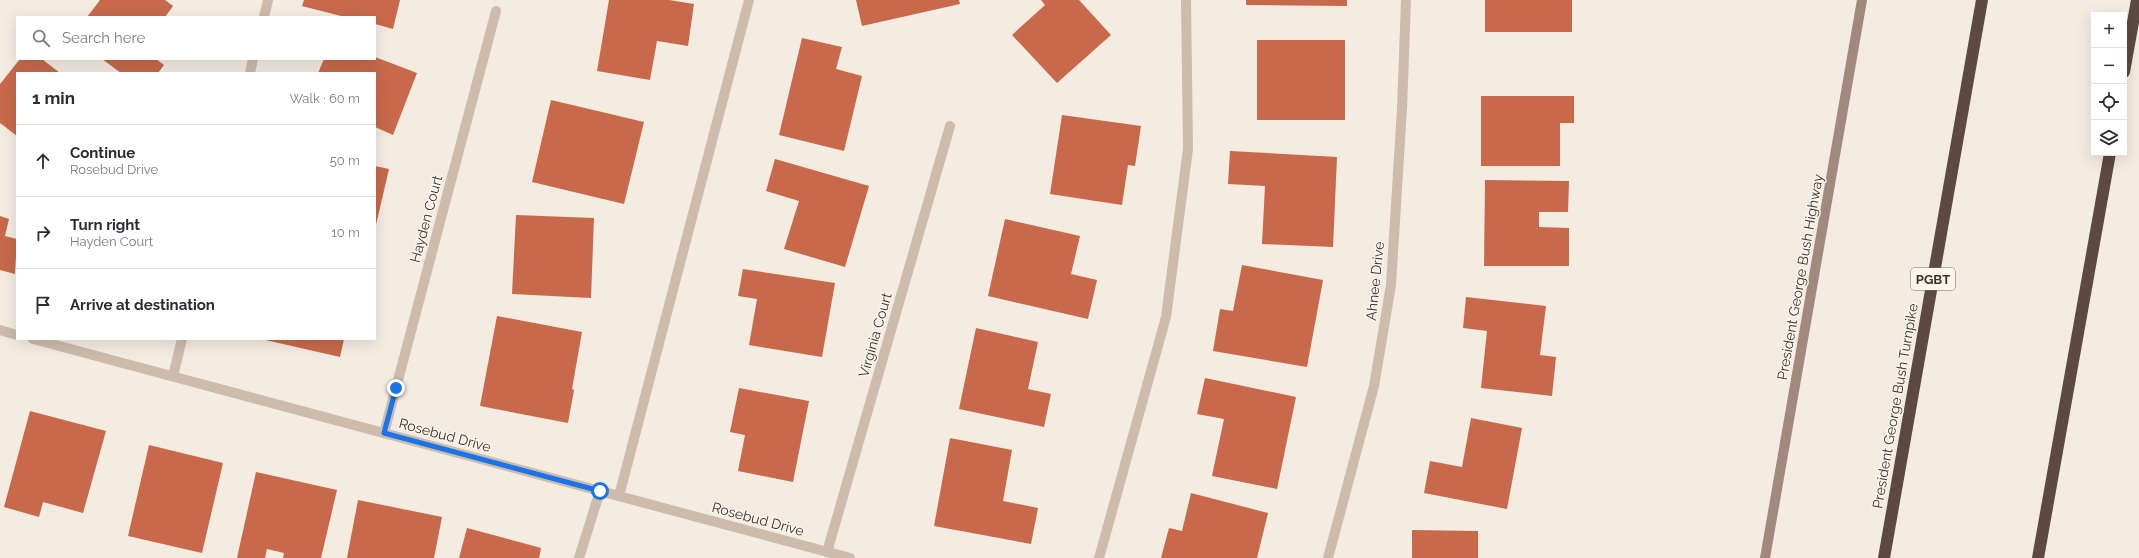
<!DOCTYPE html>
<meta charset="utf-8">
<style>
:root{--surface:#fff;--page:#f2f2f3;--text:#2b2b33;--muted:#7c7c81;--line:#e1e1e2}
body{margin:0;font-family:Raleway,sans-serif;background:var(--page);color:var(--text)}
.controls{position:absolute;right:12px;top:12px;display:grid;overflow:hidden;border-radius:0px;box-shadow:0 4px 16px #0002}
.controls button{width:36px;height:36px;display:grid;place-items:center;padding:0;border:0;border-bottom:1px solid var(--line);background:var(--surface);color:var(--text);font:20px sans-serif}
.stop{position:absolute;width:12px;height:12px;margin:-9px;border:3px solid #1a73e8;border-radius:50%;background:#fff}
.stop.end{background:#1a73e8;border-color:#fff;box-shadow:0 1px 4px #0008}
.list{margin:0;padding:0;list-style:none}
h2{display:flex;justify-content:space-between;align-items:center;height:52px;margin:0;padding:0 16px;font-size:17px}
h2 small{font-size:13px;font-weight:400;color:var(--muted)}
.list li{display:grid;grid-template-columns:26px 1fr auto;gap:12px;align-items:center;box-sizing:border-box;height:72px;padding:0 16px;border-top:1px solid var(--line)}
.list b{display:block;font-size:15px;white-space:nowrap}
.list p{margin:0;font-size:13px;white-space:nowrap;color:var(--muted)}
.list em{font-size:13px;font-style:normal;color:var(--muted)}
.icon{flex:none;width:22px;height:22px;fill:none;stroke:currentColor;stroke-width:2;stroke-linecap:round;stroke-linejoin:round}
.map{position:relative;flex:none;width:2139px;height:558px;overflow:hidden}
.search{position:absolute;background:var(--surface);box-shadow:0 4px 16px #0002;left:16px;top:16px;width:360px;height:44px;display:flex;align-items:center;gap:10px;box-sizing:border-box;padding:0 14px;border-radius:0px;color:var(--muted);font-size:15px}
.panel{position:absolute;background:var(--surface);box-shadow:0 4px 16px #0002;left:16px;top:72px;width:360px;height:268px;border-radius:0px}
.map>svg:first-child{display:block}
</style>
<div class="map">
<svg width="2139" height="558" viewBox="0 0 2139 558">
<rect width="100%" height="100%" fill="#f4ebe1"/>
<!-- building -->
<g fill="#c8694b">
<path d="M100,0H165L173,6L165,17H87Z"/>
<path d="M304,0H400L393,29L375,24V17H345L302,6Z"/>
<path d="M609,0H669L694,4L688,46L657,41L650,80L597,71Z"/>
<path d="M856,0H959L960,4L862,26Z"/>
<path d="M1041,0H1079L1111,35L1057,83L1012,35L1045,5Z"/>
<path d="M1246,0H1347V6L1246,5Z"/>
<rect x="1485" y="0" width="87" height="32"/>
<path d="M802,38L842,47L836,69L862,76L844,151L779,135Z"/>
<rect x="1257" y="40" width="88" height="80"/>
<path d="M375,57L417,73L393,135L375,127V73H318L324,59H375Z"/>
<path d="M20,59H42L60,73H17V136L0,123V84Z"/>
<path d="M102,59H156L164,65L158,73H121Z"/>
<path d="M1481,96H1574V123H1560V166H1481Z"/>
<path d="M551,100L644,122L624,204L532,182Z"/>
<path d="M1062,115L1141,126L1135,166L1128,165L1122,205L1050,194Z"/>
<path d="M1230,151L1337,157L1333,247L1262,244L1265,186L1228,184Z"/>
<path d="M775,159L869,186L845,267L784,249L799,201L766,191Z"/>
<path d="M375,166L389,169L376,225H375Z"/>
<path d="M1485,180L1569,181L1568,212H1539V227L1569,228V266H1484Z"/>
<path d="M516,215L594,218L591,298L512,294Z"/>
<path d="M0,216L9,219L5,236L17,239L15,274L0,270Z"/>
<path d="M1005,219L1080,236L1071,274L1097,280L1088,319L988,296Z"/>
<path d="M1242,265L1323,280L1307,367L1213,351L1220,309L1233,311Z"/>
<path d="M743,269L835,283L822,357L749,345L757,299L738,296Z"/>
<path d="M1466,297L1546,306L1540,355L1556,357L1552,396L1481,388L1487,331L1463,328Z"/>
<path d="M497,316L582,332L572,389L574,390L568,423L480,406Z"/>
<path d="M976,328L1038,342L1028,389L1051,394L1044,427L959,409Z"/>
<path d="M261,339H344L340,357Z"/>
<path d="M1205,378L1296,397L1277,489L1212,476L1224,419L1197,414Z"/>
<path d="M739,388L809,401L793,482L738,471L745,435L730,432Z"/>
<path d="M30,411L106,431L83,513L43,502L39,517L4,507Z"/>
<path d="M1471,418L1522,428L1507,509L1424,493L1430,461L1462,467Z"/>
<path d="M950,438L1012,450L1003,501L1038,508L1031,544L934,526Z"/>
<path d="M149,445L223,463L202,553L128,536Z"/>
<path d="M256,472L337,490L321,558H283L284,553L267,549L265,558H237Z"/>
<path d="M1191,493L1268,513L1257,558H1161L1169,528L1182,531Z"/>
<path d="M358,500L442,517L434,558H347Z"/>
<path d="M467,528L541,548L539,558H459Z"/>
<path d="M1412,530L1478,531V558H1412Z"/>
</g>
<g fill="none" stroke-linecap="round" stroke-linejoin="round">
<!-- lane -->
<g stroke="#cdbbac" stroke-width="10">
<path d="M264,17L268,0"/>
<path d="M250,73L253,59"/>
<path d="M173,376L182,339"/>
<path d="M619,496L749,0"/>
<path d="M579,558L600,491"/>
<path d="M1099,558L1166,317L1188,149L1186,0"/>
</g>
<!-- street -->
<g stroke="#cdbbac" stroke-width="10">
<path d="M0,330L17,335"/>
<path d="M33,339L850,558"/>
<path d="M384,433L496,11"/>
<path d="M827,552L950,126"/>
<path d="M1328,558L1374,386L1391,285L1402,109L1406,0"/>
</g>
<!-- secondary -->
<path stroke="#a18a7d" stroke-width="10" d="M1765,558L1862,0"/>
<!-- highway -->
<g stroke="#5c4a42" stroke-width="12">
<path d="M2124,72L2137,0"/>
<path d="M1884,558L1982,0"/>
<path d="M2038,558L2110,153"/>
</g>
</g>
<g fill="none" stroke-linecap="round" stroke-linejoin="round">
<!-- route -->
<path stroke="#1a73e8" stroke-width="5" d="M396,388L384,433L600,491"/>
</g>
<g text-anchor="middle" stroke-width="3" stroke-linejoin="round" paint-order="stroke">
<!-- shield labels -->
<rect fill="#fbf5ee" stroke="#756b66" stroke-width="1" x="1911" y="268" width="44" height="22" rx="3"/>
<g font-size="13" font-weight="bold" fill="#3b302b">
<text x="1933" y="284">PGBT</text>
</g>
<!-- street labels -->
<g font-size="14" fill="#3b302b" stroke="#fbf5ee">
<text transform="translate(426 219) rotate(-75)" y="5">Hayden Court</text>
<text transform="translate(1800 277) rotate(-80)" y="5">President George Bush Highway</text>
<text transform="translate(1375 281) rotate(-84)" y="5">Ahnee Drive</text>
<text transform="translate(875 335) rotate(-74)" y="5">Virginia Court</text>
<text transform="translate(1895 406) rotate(-80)" y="5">President George Bush Turnpike</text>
<text transform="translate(445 435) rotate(15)" y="5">Rosebud Drive</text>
<text transform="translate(758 519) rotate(15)" y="5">Rosebud Drive</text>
</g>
</g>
</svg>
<div class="controls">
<button>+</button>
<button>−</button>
<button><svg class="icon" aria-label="locate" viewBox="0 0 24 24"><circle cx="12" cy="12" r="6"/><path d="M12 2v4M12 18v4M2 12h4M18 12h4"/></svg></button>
<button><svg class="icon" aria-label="layers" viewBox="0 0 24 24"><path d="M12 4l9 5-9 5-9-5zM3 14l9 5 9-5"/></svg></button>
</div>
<div class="stop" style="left:600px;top:491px"></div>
<div class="stop end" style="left:396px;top:388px"></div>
<div class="search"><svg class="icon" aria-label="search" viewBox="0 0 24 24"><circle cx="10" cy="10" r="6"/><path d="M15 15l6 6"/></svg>Search here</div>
<section class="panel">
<h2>1 min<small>Walk · 60 m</small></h2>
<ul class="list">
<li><svg class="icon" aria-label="ahead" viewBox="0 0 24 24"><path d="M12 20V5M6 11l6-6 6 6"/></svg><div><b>Continue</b><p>Rosebud Drive</p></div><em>50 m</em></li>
<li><svg class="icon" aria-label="right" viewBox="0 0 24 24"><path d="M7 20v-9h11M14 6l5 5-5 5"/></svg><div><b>Turn right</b><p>Hayden Court</p></div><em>10 m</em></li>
<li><svg class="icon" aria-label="arrive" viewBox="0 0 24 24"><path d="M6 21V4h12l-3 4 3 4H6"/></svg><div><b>Arrive at destination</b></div></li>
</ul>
</section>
</div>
